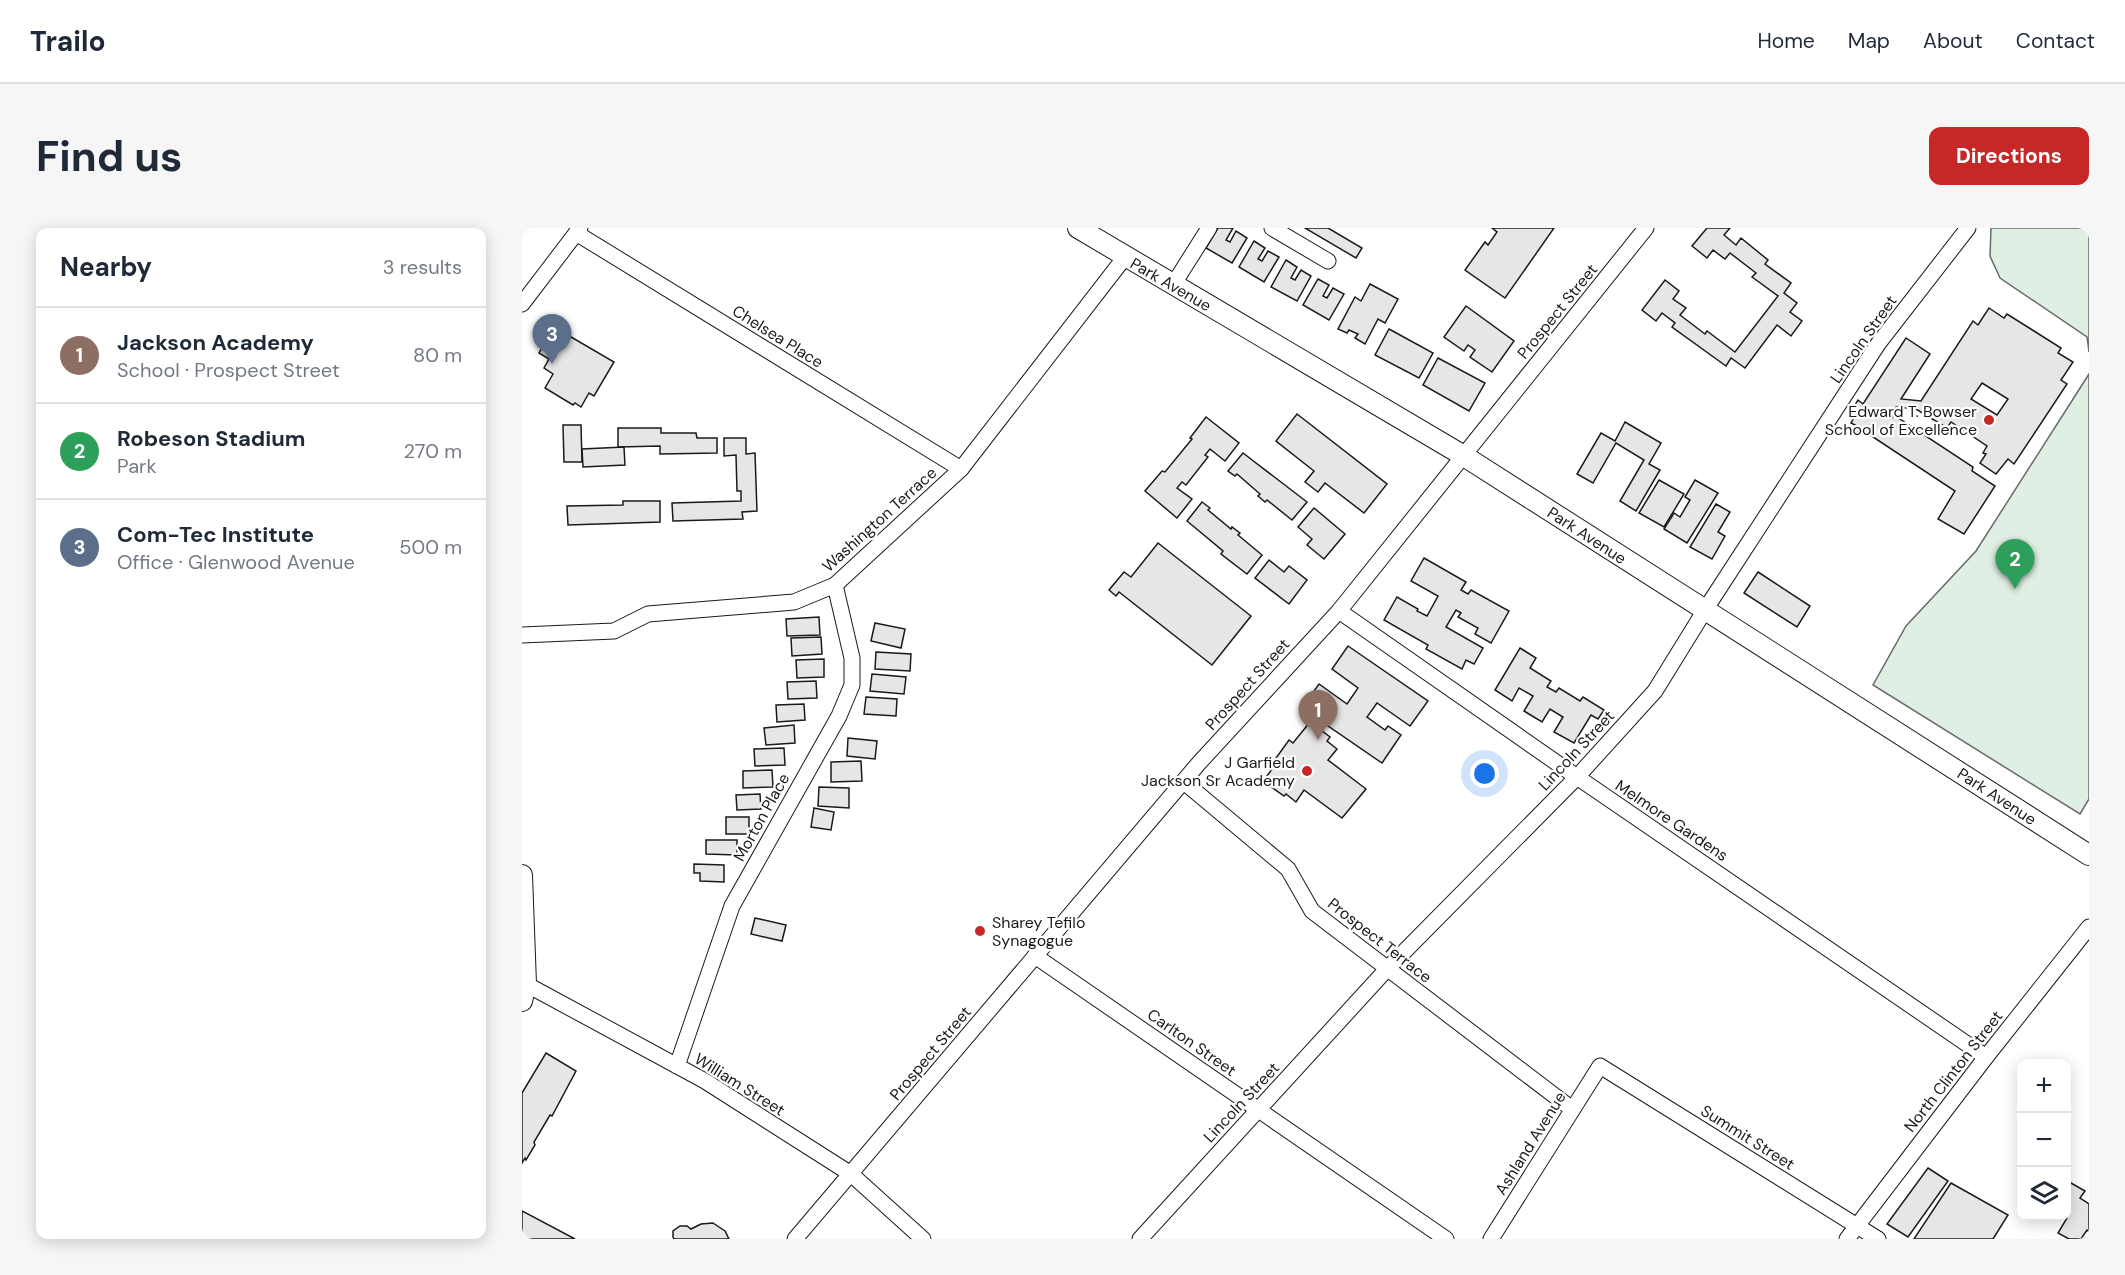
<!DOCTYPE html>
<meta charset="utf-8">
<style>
:root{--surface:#fff;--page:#f6f6f7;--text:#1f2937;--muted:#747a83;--line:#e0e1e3;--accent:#c62828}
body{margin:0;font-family:"DM Sans",sans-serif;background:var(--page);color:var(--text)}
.controls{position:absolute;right:18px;bottom:18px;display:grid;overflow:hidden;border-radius:12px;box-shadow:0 3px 15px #0003}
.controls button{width:54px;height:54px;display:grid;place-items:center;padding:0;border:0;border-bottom:2px solid var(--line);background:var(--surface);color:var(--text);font:30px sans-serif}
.you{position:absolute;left:963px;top:546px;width:21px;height:21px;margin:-15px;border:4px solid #fff;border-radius:50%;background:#1a73e8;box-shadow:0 0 0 9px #1a73e833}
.badge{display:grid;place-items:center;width:39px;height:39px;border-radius:50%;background:var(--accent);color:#fff;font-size:20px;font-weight:700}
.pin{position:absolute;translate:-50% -50px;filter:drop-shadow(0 2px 3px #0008)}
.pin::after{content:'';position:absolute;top:32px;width:21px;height:18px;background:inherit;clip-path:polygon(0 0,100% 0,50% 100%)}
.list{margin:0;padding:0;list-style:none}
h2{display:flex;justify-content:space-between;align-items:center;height:78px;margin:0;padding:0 24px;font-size:26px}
h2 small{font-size:20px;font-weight:400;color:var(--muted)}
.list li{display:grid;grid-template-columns:39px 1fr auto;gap:18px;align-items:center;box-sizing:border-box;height:96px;padding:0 24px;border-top:2px solid var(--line)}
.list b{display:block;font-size:22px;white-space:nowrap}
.list p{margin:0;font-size:20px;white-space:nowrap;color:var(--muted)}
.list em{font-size:20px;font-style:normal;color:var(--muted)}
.icon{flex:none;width:33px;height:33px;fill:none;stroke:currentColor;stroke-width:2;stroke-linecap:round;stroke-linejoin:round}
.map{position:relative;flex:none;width:1567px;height:1011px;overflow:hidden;border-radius:12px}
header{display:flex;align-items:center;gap:36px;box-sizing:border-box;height:84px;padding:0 30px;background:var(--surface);border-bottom:2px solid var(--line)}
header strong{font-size:28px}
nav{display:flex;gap:33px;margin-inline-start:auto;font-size:21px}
.intro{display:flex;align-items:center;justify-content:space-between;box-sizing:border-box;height:144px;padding:0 36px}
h1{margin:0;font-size:42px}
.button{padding:15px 27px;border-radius:12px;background:var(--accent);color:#fff;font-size:21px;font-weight:700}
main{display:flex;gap:36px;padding:0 36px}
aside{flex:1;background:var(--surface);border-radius:12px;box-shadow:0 3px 15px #0003}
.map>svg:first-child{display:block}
</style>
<header>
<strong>Trailo</strong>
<nav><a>Home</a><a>Map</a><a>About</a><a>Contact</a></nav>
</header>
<div class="intro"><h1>Find us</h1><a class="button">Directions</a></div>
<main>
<aside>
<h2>Nearby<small>3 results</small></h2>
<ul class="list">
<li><span class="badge" style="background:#8d6e63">1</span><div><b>Jackson Academy</b><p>School · Prospect Street</p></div><em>80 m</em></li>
<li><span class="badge" style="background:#2e9e5b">2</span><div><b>Robeson Stadium</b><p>Park</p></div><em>270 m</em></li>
<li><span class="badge" style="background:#5c6f8a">3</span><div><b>Com-Tec Institute</b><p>Office · Glenwood Avenue</p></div><em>500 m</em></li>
</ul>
</aside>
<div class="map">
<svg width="1567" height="1011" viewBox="0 0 1567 1011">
<rect width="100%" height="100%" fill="#fff"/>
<!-- green -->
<g fill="#e0efe3" stroke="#6a6a6a" stroke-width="1.5">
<path d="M1469,0H1567V124L1565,109L1478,50L1468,28Z"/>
<path d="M1567,146V571L1558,586L1351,457L1384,398L1454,323Z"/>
</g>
<!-- building -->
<g fill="#e6e6e6" stroke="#1a1a1a" stroke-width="1.5" fill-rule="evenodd">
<path d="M696,0H711L704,12L708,14L714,3L725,10L710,35L684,20Z"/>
<path d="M783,0H806L840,20L834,30Z"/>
<path d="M970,0H1032L983,70L943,42L963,14L966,17L975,4Z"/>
<path d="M1185,0H1208L1202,7L1214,17L1219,10L1246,32L1243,36L1269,55L1262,65L1275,75L1268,84L1280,93L1269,108L1255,97L1223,140L1209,130L1204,138L1150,99L1153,95L1140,85L1134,93L1120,82L1143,52L1157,63L1151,71L1164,80L1158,87L1183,106L1185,103L1213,124L1256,68L1230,49L1234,45L1208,25L1203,31L1191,22L1185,30L1170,18Z"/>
<path d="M732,13L743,20L736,31L740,33L746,23L757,29L742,54L717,39Z"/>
<path d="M764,32L775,39L769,50L773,52L779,42L789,48L775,73L749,59Z"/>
<path d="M796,51L807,57L801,68L805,70L811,60L822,66L807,92L781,77Z"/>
<path d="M848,56L876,71L863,95L856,91L843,116L833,110L836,106L827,102L825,105L816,101L833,69L839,73Z"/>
<path d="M944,78L992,113L970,144L948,129L953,122L946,117L942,123L922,109Z"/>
<path d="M1467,80L1482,90L1485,86L1539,120L1536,125L1551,134L1539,152L1545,156L1492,236L1486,231L1474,246L1458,235L1464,226L1461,225L1465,218L1429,194L1425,200L1394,181L1374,179L1367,188L1370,190L1372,187L1451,239L1450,243L1473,258L1442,306L1416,291L1433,263L1339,201L1336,204L1332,201L1335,198L1329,195L1333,188L1328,185L1336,172L1341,176L1384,110L1408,126L1379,171L1399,173L1451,93L1456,97ZM1460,155L1486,171L1475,187L1449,171Z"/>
<path d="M32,99L92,134L72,168L67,165L59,179L53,175L51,177L23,160L31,146L22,140L27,131L17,125Z"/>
<path d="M867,101L911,125L897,150L853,127Z"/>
<path d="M916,130L963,155L947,183L901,157Z"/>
<path d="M775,186L865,256L842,285L803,255L796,264L783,254L792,243L754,213Z"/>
<path d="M684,189L717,215L703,233L688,221L683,227L686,229L664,257L660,254L655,260L670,271L655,290L623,263L640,243L643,244L670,211L668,210Z"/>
<path d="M1103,194L1139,215L1127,236L1138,242L1114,283L1098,273L1122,232L1094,215L1071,255L1055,246L1079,205L1093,213Z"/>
<path d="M41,197H59L60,234H42Z"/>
<path d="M96,200H139V205H174L175,210H195V225L138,226V218L96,219Z"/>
<path d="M202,210H224V226L233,225L235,283L220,284L221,291L151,293L150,275L219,273V263H215L214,227L202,228Z"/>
<path d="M102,219L103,237L61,239L60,221Z"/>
<path d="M721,225L785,274L770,292L745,272L743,274L736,268L738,266L715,246L713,248L706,243Z"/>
<path d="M1137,252L1162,266L1142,299L1117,285Z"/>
<path d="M1173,252L1196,265L1165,315L1142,301L1152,285L1158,289L1168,272L1163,269Z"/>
<path d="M101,273H138V294L46,297L45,278L101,277Z"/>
<path d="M680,274L688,280L686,282L709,301L710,299L718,305L716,307L740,327L725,346L699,326L701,323L665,293Z"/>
<path d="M1194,276L1208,284L1196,304L1203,308L1190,331L1168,319Z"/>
<path d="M792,280L823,306L802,331L785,317L790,311L776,299Z"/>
<path d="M636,315L729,388L690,437L597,364L594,368L587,362L602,344L609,349Z"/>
<path d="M902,330L944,354L939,362L946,366L949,362L987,383L969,415L953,406L956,400L936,389L939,385L934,382L924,399L961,420L952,436L944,432L940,441L904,421L906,417L862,392L875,369L896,381L895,383L905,388L916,368L889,353Z"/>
<path d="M747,332L762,344L767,338L785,352L767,376L733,350Z"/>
<path d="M1236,344L1288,378L1275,399L1222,365Z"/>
<path d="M297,389L298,407L265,408L264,391Z"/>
<path d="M353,395L383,401L379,420L349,413Z"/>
<path d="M299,409L300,426L270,428L269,410Z"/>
<path d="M826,418L906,473L888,498L855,475L845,489L863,502L866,498L879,507L860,535L780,480L797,456L825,476L836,460L810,441Z"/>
<path d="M998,420L1014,430L1008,440L1029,453L1025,459L1034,464L1037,460L1058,473L1061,469L1082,482L1076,491L1069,487L1052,515L1032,504L1041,489L1028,481L1020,494L1002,483L1011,468L997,460L990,473L973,462Z"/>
<path d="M354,424L389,426L388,443L353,441Z"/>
<path d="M302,431V449L275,450L274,432Z"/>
<path d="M350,446L384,449L382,466L348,463Z"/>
<path d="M294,453L295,470L266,471L265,454Z"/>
<path d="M344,469L375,471L374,488L342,486Z"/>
<path d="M282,476L283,492L255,494L254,477Z"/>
<path d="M788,494L808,509L805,513L815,521L806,532L844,561L820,590L782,562L774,574L764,566L762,568L741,553L757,532L754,530L767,512L771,515Z"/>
<path d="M272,497L273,515L244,517L242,500Z"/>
<path d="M326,510L355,513L353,531L325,528Z"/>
<path d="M262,520L263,537L233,538L232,521Z"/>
<path d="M339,533L340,553L309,554V534Z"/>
<path d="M250,542L251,559L221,560V543Z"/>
<path d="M297,559L327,560V580L296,578Z"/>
<path d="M238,566L239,581L215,582L214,567Z"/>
<path d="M292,580L312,584L309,602L289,599Z"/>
<rect x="204" y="589" width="23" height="17"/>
<path d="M184,612H215V627L184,626Z"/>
<path d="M172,636L202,637V654L178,653V645H172Z"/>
<path d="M233,690L264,697L260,713L229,706Z"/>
<path d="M24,825L54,843L30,888L28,887L12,914L13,917L4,932L3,930L0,935V865Z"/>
<path d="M1406,940L1426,953L1386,1009L1365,996Z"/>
<path d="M1429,955L1486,987L1471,1011H1392Z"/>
<path d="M1549,955L1563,963L1558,970L1567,976V1004L1565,1002L1559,1011H1547L1536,1005L1545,990L1542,988H1544V963Z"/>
<path d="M0,983L53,1011H0Z"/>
<path d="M191,995L203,1003L207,1011H152L151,1009V1003L158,998H165L169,1001L179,996Z"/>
</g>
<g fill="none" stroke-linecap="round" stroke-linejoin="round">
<defs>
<g id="minor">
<path d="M750,0L806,33"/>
<path d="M54,5L439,241"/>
<path d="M651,57L687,0"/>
<path d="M0,76L58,0"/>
<path d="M817,383L1055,549L1464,829"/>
<path d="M0,407L92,403L126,386L272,374L313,357L439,241L603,29"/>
<path d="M662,554L766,641L790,683L1050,881"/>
<path d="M513,728L924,1011"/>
<path d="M0,754L183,853L329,946L401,1011"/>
<path d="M155,838L210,678L317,488L330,457V430L313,357"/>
<path d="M273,1011L677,535L817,383L1124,0"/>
<path d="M618,1011L865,741L1055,549L1133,463L1183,382L1356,116L1446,0"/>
<path d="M969,1011L1078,838L1356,1011"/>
<path d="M1325,1011L1464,829L1567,699"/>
</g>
<g id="major">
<path d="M556,0L942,228L1567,627"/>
<path d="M0,647L4,756L0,773"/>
</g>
</defs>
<!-- minor casing -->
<use href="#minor" stroke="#1a1a1a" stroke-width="17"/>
<!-- major casing -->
<use href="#major" stroke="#1a1a1a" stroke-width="22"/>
<!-- minor -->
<use href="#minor" stroke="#fff" stroke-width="15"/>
<!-- major -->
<use href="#major" stroke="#fff" stroke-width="20"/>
</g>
<!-- markers -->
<g fill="#c62828" stroke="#fff" stroke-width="2">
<circle cx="1467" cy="192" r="6"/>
<circle cx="785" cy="543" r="6"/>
<circle cx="458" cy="703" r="6"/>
</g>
<g text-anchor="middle" stroke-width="4.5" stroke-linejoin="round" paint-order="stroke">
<!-- street labels -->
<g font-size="16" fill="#1a1a1a" stroke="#fff">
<text transform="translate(649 56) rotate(30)" y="6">Park Avenue</text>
<text transform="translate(1035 83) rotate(-51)" y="6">Prospect Street</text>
<text transform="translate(256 108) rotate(32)" y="6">Chelsea Place</text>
<text transform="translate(1341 111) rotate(-55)" y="6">Lincoln Street</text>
<text transform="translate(357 291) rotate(-42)" y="6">Washington Terrace</text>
<text transform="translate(1065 307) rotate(33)" y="6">Park Avenue</text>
<text transform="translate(725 456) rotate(-48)" y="6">Prospect Street</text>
<text transform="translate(1054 522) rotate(-47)" y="6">Lincoln Street</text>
<text transform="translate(1475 568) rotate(33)" y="6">Park Avenue</text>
<text transform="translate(239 589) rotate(-61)" y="6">Morton Place</text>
<text transform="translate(1150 592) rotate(34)" y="6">Melmore Gardens</text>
<text transform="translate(858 712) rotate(38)" y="6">Prospect Terrace</text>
<text transform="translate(670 814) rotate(35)" y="6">Carlton Street</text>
<text transform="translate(408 825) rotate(-50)" y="6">Prospect Street</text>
<text transform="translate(1431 843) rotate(-52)" y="6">North Clinton Street</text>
<text transform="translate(218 856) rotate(32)" y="6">William Street</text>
<text transform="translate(719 874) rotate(-47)" y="6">Lincoln Street</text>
<text transform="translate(1226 909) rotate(32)" y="6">Summit Street</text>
<text transform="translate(1008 915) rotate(-58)" y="6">Ashland Avenue</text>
</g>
<!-- poi labels -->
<g font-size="16" fill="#1a1a1a" stroke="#fff" text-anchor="end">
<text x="1455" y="189">Edward T. Bowser<tspan x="1455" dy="18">School of Excellence</tspan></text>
<text x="773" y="540">J Garfield<tspan x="773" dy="18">Jackson Sr Academy</tspan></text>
<text x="470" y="700" text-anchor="start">Sharey Tefilo<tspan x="470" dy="18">Synagogue</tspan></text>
</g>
</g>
</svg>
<div class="controls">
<button>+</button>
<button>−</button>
<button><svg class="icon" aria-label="layers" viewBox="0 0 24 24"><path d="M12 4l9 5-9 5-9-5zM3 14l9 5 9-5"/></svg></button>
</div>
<div class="you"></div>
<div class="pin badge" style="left:796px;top:512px;background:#8d6e63">1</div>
<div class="pin badge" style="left:1493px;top:361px;background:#2e9e5b">2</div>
<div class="pin badge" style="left:30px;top:136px;background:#5c6f8a">3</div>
</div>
</main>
